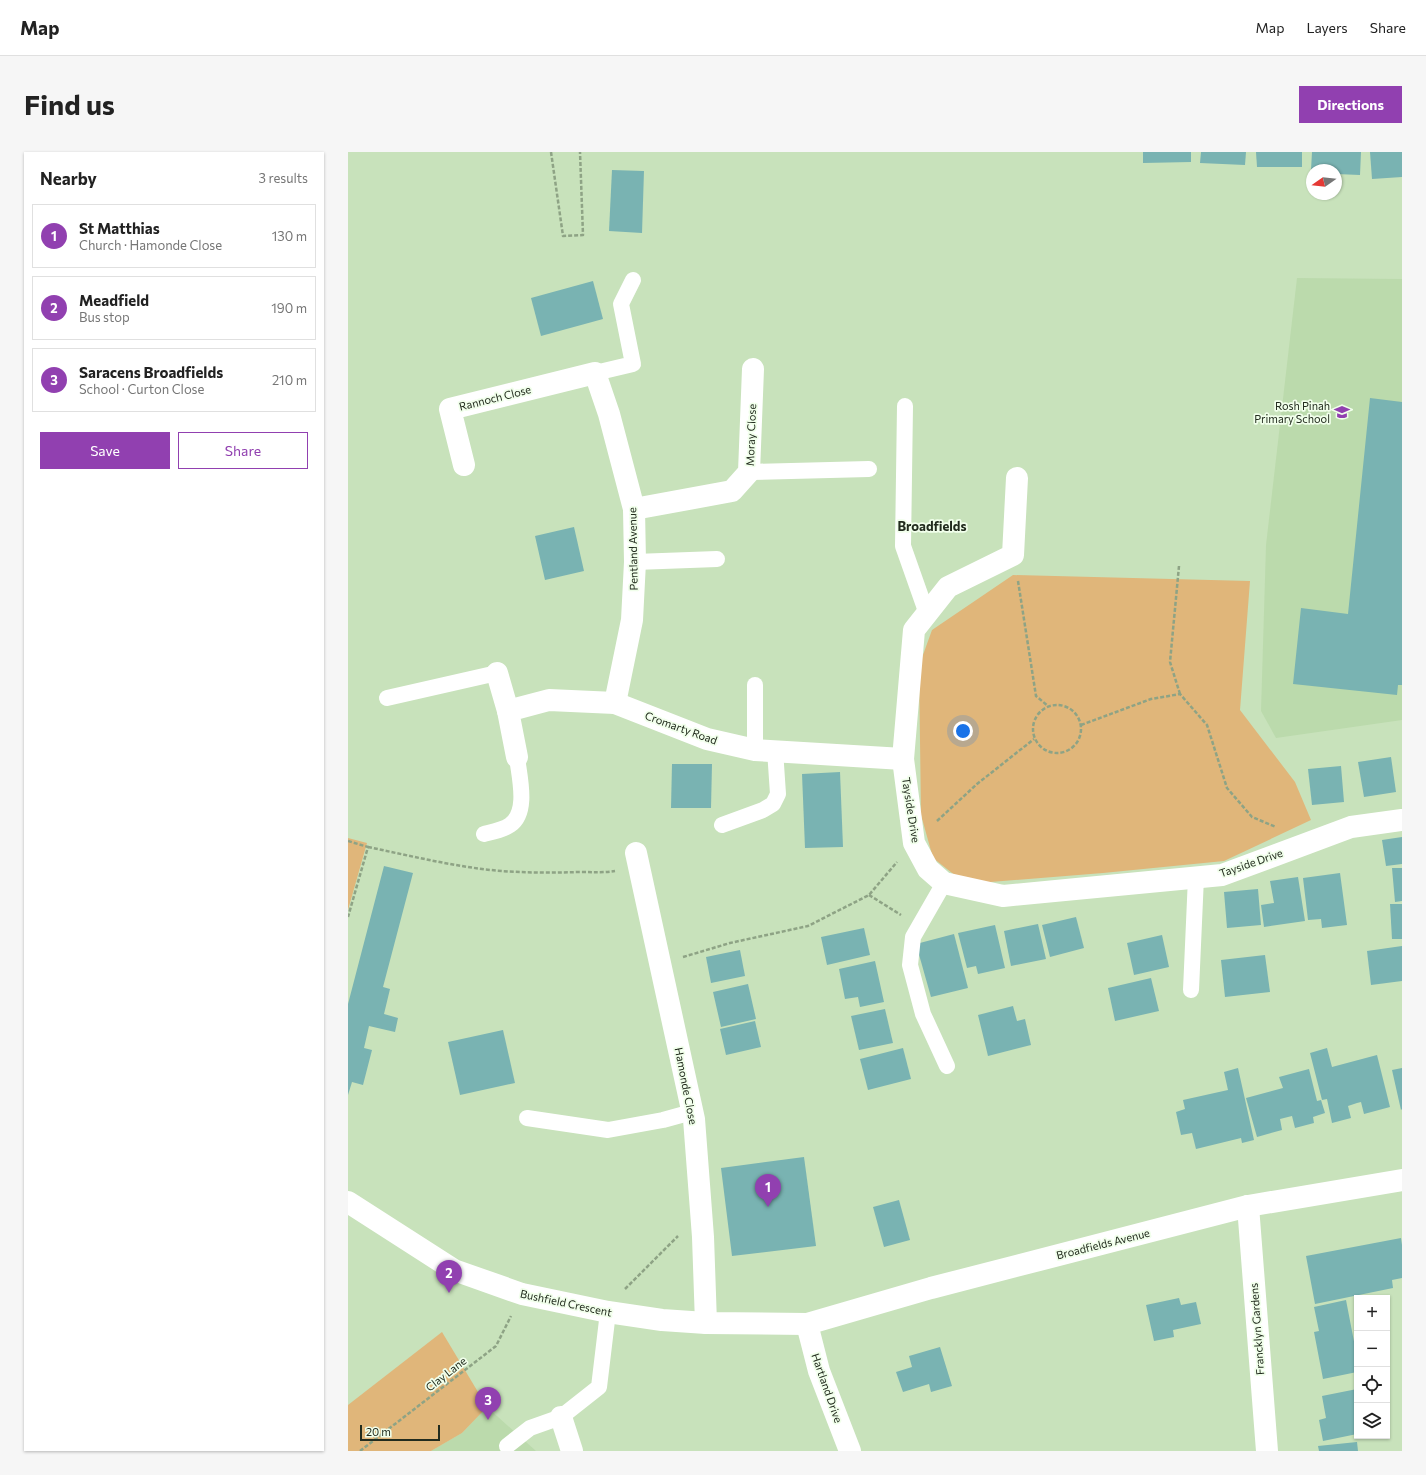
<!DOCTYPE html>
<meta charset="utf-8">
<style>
:root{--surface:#fff;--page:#f6f6f6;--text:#222;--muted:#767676;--line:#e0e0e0;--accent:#9140b0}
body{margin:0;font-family:Commissioner,sans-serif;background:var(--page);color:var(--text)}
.controls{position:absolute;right:12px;bottom:12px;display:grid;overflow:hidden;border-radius:0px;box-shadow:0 1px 3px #0004}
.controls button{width:36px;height:36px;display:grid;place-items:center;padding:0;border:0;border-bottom:1px solid var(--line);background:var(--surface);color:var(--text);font:20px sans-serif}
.compass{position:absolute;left:958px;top:12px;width:36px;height:36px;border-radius:50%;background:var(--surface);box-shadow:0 1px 3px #0004;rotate:256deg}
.scale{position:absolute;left:12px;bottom:10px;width:80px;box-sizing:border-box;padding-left:4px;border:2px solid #222c1e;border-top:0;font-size:11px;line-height:14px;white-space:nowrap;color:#222c1e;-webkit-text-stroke:3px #f1ffeb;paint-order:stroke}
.you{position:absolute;left:615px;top:579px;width:14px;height:14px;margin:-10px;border:3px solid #fff;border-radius:50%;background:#1a73e8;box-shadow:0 0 0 6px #1a73e833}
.badge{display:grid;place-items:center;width:26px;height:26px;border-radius:50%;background:var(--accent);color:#fff;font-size:13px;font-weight:700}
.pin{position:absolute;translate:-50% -33px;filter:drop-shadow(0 1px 2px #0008)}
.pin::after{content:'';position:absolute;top:21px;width:14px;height:12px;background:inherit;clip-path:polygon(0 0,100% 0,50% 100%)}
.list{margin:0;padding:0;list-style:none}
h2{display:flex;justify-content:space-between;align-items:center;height:52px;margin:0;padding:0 16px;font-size:17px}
h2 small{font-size:13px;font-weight:400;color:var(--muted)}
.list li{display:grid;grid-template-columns:26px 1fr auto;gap:12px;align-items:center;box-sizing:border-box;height:64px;margin:0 8px 8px;padding:0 8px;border:1px solid var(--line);border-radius:0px}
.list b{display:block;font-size:15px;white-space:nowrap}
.list p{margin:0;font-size:13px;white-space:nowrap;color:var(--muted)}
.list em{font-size:13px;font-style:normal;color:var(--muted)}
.actions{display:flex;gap:8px;padding:12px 16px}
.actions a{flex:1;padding:9px 0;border:1px solid var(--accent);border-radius:0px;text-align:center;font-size:14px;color:var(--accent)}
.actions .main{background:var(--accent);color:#fff}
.icon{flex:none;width:22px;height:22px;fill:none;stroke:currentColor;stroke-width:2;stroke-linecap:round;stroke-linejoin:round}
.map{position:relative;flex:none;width:1054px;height:1299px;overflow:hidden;border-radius:0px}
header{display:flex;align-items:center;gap:24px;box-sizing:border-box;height:56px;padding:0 20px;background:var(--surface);border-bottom:1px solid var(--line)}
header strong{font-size:19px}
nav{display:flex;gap:22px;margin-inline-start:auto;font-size:14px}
.intro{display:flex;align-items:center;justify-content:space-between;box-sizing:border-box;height:96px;padding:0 24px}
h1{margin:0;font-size:28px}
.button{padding:10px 18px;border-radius:0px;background:var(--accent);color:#fff;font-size:14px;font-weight:700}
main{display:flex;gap:24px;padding:0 24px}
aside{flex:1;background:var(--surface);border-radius:0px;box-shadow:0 1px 3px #0004}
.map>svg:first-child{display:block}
</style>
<header>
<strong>Map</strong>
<nav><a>Map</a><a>Layers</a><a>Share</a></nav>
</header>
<div class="intro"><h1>Find us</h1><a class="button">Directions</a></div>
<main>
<aside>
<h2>Nearby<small>3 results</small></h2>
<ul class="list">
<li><span class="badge">1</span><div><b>St Matthias</b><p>Church · Hamonde Close</p></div><em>130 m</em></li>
<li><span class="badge">2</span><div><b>Meadfield</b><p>Bus stop</p></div><em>190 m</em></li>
<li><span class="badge">3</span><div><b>Saracens Broadfields</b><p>School · Curton Close</p></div><em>210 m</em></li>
</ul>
<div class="actions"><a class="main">Save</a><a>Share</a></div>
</aside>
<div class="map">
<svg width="1054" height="1299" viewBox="0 0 1054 1299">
<rect width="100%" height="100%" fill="#c8e2bb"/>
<!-- built -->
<g fill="#bbdaac">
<path d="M949,126L1054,127V568L928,586L913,559L918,393Z"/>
<path d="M139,1255L188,1299H83L114,1281Z"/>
</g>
<!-- green -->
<g fill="#e0b67a">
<path d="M665,423L902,429L892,558L947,630L963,668L876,709L755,721L618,732L585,706L573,663L571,514L584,478Z"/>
<path d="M0,686L19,691L0,758Z"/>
<path d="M94,1180L139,1255L114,1281L83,1299H0V1253Z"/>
</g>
<!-- building -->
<g fill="#79b3b2">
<path d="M795,0H843V10L795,11Z"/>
<path d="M853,0H898L897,13L852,11Z"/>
<path d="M908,0H954V15H909Z"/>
<path d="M964,0H1013L1012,23L988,22V18H963Z"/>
<path d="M1022,0H1054V25L1024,27Z"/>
<path d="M264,18L296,19L294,81L261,79Z"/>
<path d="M245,129L255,167L193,184L183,146Z"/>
<path d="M1022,246L1054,250V533H1050L1049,543L945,532L953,456L1000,462Z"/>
<path d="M226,375L236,419L197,428L187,384Z"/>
<path d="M1043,605L1048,640L1016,645L1010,610Z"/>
<path d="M324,612H364L363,656H323Z"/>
<path d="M993,614L996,650L964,653L960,617Z"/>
<path d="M492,620L495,695L457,696L454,622Z"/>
<path d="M1054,685V712L1038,714L1034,688Z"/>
<path d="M36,714L65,721L35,835L42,837L36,862L50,866L47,880L21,874L16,896L24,898L15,933L4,930L0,943V852Z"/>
<path d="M1044,716H1054V749L1047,750Z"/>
<path d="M992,721L999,773L974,776L973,767L960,768L955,726Z"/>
<path d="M950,725L957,769L916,775L913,753L926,751L922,729Z"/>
<path d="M910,737L913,773L879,776L876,740Z"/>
<path d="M1042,752H1054V787H1044Z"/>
<path d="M728,765L736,796L702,805L694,773Z"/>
<path d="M690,772L698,807L663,814L656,779Z"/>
<path d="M647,773L657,816L630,822L628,814L619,816L610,781Z"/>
<path d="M516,776L522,803L479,813L473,785Z"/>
<path d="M606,782L620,836L583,845L568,792Z"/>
<path d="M814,783L821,815L786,823L779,791Z"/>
<path d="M1054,794V829L1023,833L1019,799Z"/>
<path d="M392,798L397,824L363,831L358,805Z"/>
<path d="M917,803L922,840L877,845L873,808Z"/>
<path d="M527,809L536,850L512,855L510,845L497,847L491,817Z"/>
<path d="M803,826L811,859L767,869L760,836Z"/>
<path d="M400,832L408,867L373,875L365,840Z"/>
<path d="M665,854L669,869L677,867L683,893L640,904L630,863Z"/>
<path d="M537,857L545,891L511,898L503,864Z"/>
<path d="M407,869L413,895L378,903L372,877Z"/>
<path d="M155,878L167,931L112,943L100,890Z"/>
<path d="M555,896L563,927L520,938L512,907Z"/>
<path d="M979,896L984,915L1029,903L1042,955L1016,962L1013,950L1009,951L1000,954L1003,966L984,971L979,947L974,948L962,901Z"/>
<path d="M890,916L906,988L894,991L893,986L848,997L844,981L833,983L828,960L837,957L835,948L880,938L876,920Z"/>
<path d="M1054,916V957L1053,958L1044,918Z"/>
<path d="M961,917L969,949L973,948L977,961L965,965L966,971L947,976L944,964L932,967L934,978L909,985L898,946L935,936L931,925Z"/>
<path d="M456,1005L468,1094L384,1104L373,1016Z"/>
<path d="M551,1048L562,1088L536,1095L525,1055Z"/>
<path d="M1053,1086L1054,1093V1126L1044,1128L1045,1136L967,1152L958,1104Z"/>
<path d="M831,1146L833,1153L848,1150L853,1172L825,1178L826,1185L806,1189L798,1153Z"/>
<path d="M998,1148L1009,1205V1220L975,1227L966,1180L971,1179L966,1155Z"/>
<path d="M592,1195L604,1234L583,1240L581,1232L555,1240L548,1220L564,1215L561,1204Z"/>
<path d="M1009,1237V1282L975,1289L971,1268L978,1266L974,1244Z"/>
<path d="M1009,1290L1010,1299H971L970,1294Z"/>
</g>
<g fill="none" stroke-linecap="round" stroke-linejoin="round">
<!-- path -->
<g stroke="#8ea385" stroke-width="2.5" stroke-dasharray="4 2" stroke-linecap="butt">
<path d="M203,0L215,84L235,83L232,0"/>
<path d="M831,414L822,510L832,542"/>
<path d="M670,429L688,544L700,554"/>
<circle cx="709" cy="577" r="24"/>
<path d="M733,573L803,547L832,542L859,573L879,636L904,665L928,675"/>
<path d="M589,669L629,632L686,587"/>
<path d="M0,689L20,695L0,765"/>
<path d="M20,695C58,703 96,712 134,717C166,721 199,721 231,720C244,720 254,721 267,719"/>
<path d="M521,743L553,763"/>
<path d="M335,805L382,791L460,774L521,743L549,710"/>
<path d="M277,1137L330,1084"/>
<path d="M12,1299L148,1194L163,1164"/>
</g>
<!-- lane -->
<g stroke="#fff" stroke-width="16">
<path d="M247,221L285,212L273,152L285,128"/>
<path d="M557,254L555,394L579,462"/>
<path d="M401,320L521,317"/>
<path d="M287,410L369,407"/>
<path d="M407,533V598"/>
<path d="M39,546L149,521"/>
<path d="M374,673L415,658L425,652L430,642L427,598"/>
<path d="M136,682C144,680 155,678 162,673C181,660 171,624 169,605"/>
<path d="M596,731L565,785L562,813L575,862L599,914"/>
<path d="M843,838L848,725"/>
<path d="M179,966L260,978L315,968L344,960"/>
<path d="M159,1294L182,1276L213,1265L251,1235L260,1160"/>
</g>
<!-- street -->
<g stroke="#fff" stroke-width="22">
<path d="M116,313L102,257L247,221L261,262L286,357L287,410L284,468L267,551"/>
<path d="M669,326L665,403L600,435L566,478L555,607L566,691L580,717L596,731L655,744L874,723L1003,675L1054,668"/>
<path d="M286,357L384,339L401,320L405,217"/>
<path d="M149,521L160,559"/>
<path d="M169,605L160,559L201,548L267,551L359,587L407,598L555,607"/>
<path d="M288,701L346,967L355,1085L358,1171"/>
<path d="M0,1050L106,1118L174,1142L260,1160L314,1168L358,1171L459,1172L583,1136L900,1054L1054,1028"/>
<path d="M900,1054L919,1299"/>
<path d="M459,1172L471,1219L502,1299"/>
<path d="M213,1265L224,1299"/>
</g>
</g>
<!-- icons -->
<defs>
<symbol id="school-bare" viewBox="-9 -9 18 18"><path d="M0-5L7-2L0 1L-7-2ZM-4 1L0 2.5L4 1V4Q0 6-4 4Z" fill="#9140b0" stroke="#f1ffeb" stroke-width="2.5" paint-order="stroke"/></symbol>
</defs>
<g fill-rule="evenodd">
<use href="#school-bare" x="983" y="249" width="22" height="22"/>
</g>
<g text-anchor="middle" stroke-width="3.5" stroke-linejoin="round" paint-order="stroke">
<!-- street labels -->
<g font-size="11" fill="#222c1e" stroke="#f1ffeb">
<text transform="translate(147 246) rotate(-14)" y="4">Rannoch Close</text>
<text transform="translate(403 283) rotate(-88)" y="4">Moray Close</text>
<text transform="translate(285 397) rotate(-91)" y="4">Pentland Avenue</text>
<text transform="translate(333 576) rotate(20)" y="4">Cromarty Road</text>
<text transform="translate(563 658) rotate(81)" y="4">Tayside Drive</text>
<text transform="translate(903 711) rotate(-19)" y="4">Tayside Drive</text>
<text transform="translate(338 934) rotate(79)" y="4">Hamonde Close</text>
<text transform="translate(755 1092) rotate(-14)" y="4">Broadfields Avenue</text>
<text transform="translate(218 1151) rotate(12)" y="4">Bushfield Crescent</text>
<text transform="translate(909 1177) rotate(-94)" y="4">Francklyn Gardens</text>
<text transform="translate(98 1222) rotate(-38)" y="4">Clay Lane</text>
<text transform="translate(479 1236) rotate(71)" y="4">Hartland Drive</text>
</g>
<!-- poi labels -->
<g font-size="11" fill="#222c1e" stroke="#f1ffeb" text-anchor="end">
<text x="982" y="258">Rosh Pinah<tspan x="982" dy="13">Primary School</tspan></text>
</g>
<!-- quarter labels -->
<g font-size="13" font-weight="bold" fill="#222c1e" stroke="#f1ffeb">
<text x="584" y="379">Broadfields</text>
</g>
</g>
</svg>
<div class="controls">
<button>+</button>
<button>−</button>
<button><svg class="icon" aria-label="locate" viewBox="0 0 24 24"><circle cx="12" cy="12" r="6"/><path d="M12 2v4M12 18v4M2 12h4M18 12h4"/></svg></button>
<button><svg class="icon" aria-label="layers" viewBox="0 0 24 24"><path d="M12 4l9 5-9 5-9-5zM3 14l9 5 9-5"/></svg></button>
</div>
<svg class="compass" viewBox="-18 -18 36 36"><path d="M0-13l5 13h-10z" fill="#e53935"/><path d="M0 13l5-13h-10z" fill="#767676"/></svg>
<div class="scale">20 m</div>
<div class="you"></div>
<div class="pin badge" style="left:420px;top:1055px">1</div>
<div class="pin badge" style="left:101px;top:1141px">2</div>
<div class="pin badge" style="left:140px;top:1268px">3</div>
</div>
</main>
